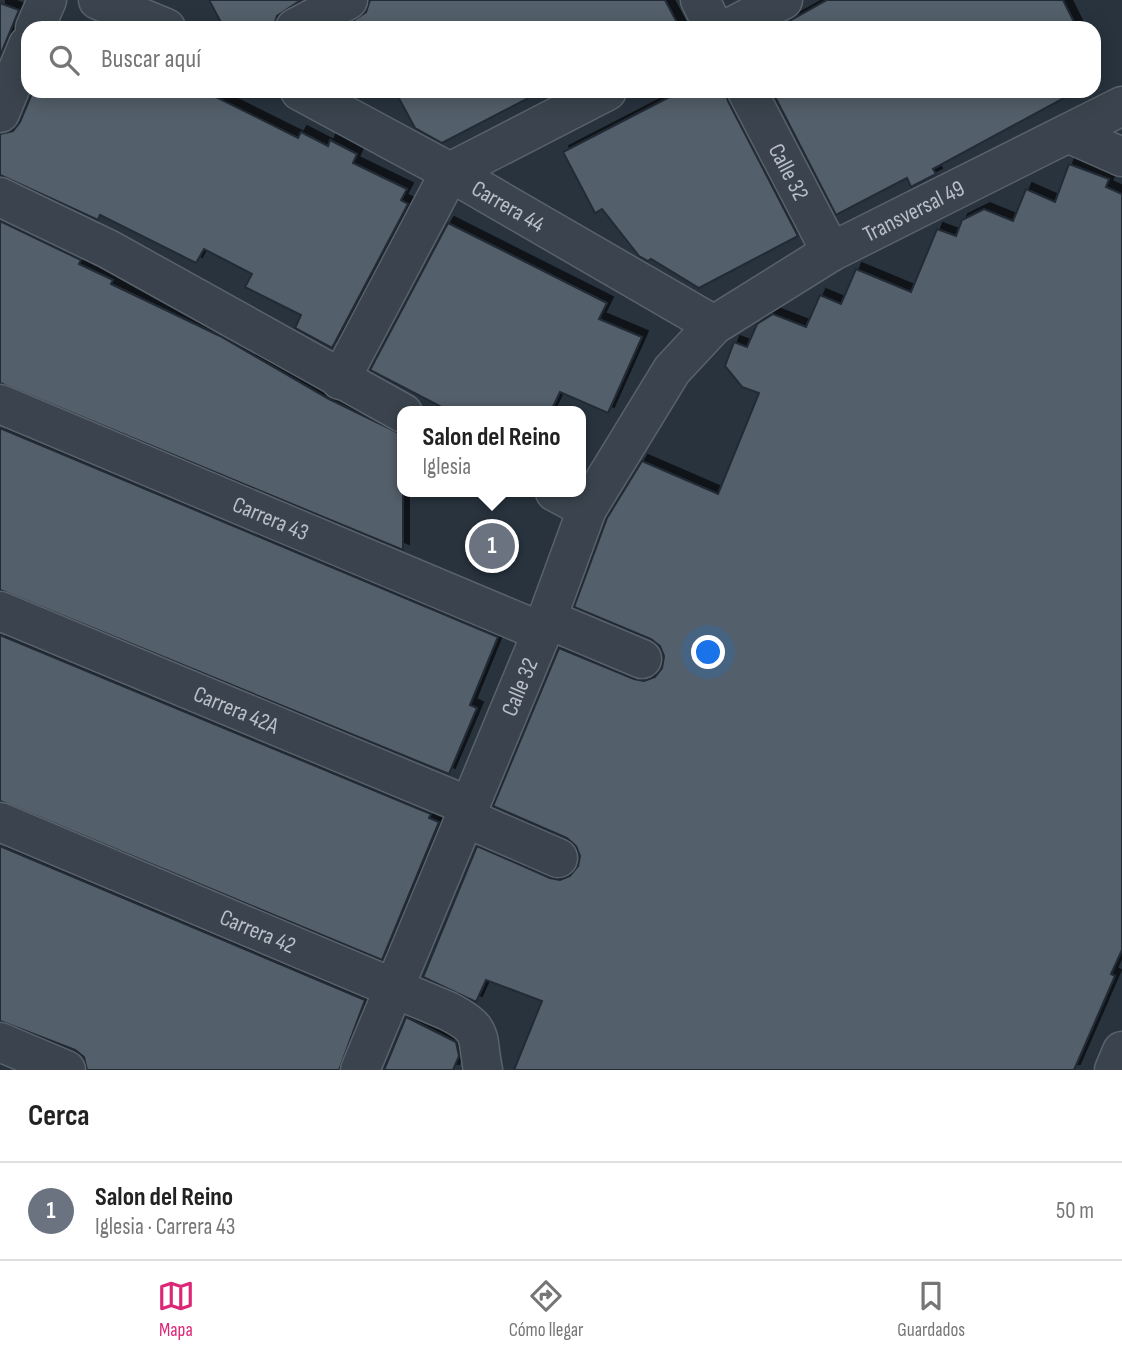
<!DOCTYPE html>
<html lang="es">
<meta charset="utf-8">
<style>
:root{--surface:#fff;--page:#f2f2f2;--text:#222;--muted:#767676;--line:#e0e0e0;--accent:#db2777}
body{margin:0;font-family:"Sofia Sans Condensed",sans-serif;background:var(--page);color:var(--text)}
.you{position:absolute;left:709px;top:653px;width:24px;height:24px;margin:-18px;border:5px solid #fff;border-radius:50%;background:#1a73e8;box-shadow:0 0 0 10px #1a73e833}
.badge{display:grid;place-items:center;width:46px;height:46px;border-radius:50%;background:var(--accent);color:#fff;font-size:23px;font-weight:700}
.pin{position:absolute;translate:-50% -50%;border:4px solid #fff;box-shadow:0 2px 7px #0006}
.popup{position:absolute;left:397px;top:406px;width:189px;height:91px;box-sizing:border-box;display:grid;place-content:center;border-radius:14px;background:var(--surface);filter:drop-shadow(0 2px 5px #0005);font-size:23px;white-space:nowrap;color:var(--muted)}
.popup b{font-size:26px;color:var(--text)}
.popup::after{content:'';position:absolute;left:50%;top:100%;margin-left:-14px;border:14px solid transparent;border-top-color:var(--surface)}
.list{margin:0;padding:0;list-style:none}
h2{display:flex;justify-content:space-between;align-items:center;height:91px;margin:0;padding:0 28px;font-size:30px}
h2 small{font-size:23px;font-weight:400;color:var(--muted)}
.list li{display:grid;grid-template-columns:46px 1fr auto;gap:21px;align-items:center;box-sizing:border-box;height:98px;padding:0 28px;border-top:2px solid var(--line)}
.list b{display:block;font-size:26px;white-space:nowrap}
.list p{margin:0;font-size:23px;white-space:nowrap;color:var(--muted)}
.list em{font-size:23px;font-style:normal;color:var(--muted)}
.icon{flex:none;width:38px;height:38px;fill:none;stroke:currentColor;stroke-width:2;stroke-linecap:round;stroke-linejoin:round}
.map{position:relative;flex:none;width:1122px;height:1070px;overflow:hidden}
.search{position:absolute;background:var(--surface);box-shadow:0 4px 18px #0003;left:21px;right:21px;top:21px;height:77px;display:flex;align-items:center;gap:18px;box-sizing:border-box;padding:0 24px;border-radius:21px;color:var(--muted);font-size:26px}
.sheet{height:189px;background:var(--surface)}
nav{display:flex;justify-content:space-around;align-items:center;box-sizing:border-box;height:98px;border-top:2px solid var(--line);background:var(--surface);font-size:19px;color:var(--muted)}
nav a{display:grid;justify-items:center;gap:4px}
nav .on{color:var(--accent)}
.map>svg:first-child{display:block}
</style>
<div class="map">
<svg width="1122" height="1070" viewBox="0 0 1122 1070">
<defs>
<filter id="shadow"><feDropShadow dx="6" dy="-6" stdDeviation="0" flood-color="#0009"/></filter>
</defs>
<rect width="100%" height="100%" fill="#28333e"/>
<!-- building -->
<g fill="#535e6b" stroke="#222b35" stroke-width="2" filter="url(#shadow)">
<path d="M209,0H301L277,16L273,28H224Z"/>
<path d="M370,0H665L680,28H342L366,12Z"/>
<path d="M827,0H1063L1077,28H777Z"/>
<path d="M0,3L19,10L0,56Z"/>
<path d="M33,91H204L298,138L301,132L328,146L330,140L357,154L353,163L407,189L401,200L408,204L332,348L295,328L301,315L245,287L252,274L204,249L196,263L100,215L98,220L0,175V134L13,131L20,122Z"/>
<path d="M395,91H542L442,143L415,128Z"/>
<path d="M681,91H725L728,101L798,236L699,288L651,259L648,261L639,256L602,209L595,213L563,152Z"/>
<path d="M772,91H1077L933,169L936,174L911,187L907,178L836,215Z"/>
<path d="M1069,164L1109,179L1106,187L1122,194V950L1111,974L1115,976L1074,1070H514L542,1001L486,980L476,1002L423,977L477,846L550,878L560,880L570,876L578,866L580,856L576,846L567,838L493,806L559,648L634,679L644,681L655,677L662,668L664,656L660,646L651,639L574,607L607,518L642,461L718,494L759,393L742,387L725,366L734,342L747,347L757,324L773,314L806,327L820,295L841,304L856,269L911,292L937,229L956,236L962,220L984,209L1013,221L1026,189L1055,202Z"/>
<path d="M0,221L81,260L79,264L113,280L111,284L220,336L329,399L403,435V550L0,383Z"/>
<path d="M448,223L607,303L599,319L642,337L608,413L560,392L551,411H449L370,370Z"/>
<path d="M0,428L498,637L470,705L477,708L449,774L0,590Z"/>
<path d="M0,635L431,814L429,818L439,822L382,960L0,801Z"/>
<path d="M0,846L365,1000L339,1070H87L84,1057L75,1050L0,1021Z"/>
<path d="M406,1017L456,1042L459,1056L453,1070H384Z"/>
</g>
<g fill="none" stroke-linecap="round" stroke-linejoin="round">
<defs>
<g id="minor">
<path d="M98,0L166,28"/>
<path d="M700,0L714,28"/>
<path d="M35,28L47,0"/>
<path d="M295,28L348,0"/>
<path d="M729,28L783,0"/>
<path id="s1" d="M300,91L450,172L714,325"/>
<path id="s2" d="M747,91L831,252"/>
<path d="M0,113L28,45"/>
<path d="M1070,134L1122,157"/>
<path d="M0,197L108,249L403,413"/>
<path d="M340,380L450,172L607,91"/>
<path id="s3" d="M0,404L542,632"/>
<path d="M555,492L587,509"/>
<path id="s4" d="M0,611L471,807"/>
<path d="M547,619L642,659"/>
<path d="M466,818L558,858"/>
<path id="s5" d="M0,822L448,1011C485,1030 476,1035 483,1070"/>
<path d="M0,1042L66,1070"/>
<path id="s6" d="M360,1070L542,632L587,509L672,370L714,325L831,252L1122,106"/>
<path d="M1114,1070L1122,1051"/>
</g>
</defs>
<!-- minor casing -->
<use href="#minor" stroke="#59626b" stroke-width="41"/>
<!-- minor -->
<use href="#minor" stroke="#3b444e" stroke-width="38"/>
</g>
<g text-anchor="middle" stroke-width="5" stroke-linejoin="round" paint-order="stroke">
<!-- street labels -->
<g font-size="23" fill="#b8bfc8" stroke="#202933">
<text dy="8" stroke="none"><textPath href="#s2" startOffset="91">Calle 32</textPath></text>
<text dy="8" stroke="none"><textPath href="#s1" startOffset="238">Carrera 44</textPath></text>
<text dy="8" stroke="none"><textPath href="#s6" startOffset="1060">Transversal 49</textPath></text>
<text dy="8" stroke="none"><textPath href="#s3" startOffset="294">Carrera 43</textPath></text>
<text dy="8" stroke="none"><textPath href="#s6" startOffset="415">Calle 32</textPath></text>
<text dy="8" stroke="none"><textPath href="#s4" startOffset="256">Carrera 42A</textPath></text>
<text dy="8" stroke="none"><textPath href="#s5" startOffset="280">Carrera 42</textPath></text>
</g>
</g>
</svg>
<div class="you"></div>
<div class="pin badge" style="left:492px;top:546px;background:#6b7280">1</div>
<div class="popup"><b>Salon del Reino</b>Iglesia</div>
<div class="search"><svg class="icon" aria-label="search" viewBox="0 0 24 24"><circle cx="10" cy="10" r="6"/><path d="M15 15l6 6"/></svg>Buscar aquí</div>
</div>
<section class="sheet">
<h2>Cerca<small></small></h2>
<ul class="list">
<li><span class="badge" style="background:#6b7280">1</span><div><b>Salon del Reino</b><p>Iglesia · Carrera 43</p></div><em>50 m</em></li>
</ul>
</section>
<nav>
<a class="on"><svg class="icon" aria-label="map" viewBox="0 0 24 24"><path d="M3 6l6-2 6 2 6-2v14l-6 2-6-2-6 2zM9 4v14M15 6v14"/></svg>Mapa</a>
<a><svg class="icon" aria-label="directions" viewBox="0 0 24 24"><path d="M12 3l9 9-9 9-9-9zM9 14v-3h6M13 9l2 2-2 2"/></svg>Cómo llegar</a>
<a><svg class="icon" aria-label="saved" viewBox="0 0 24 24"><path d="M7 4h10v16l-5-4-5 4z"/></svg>Guardados</a>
</nav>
